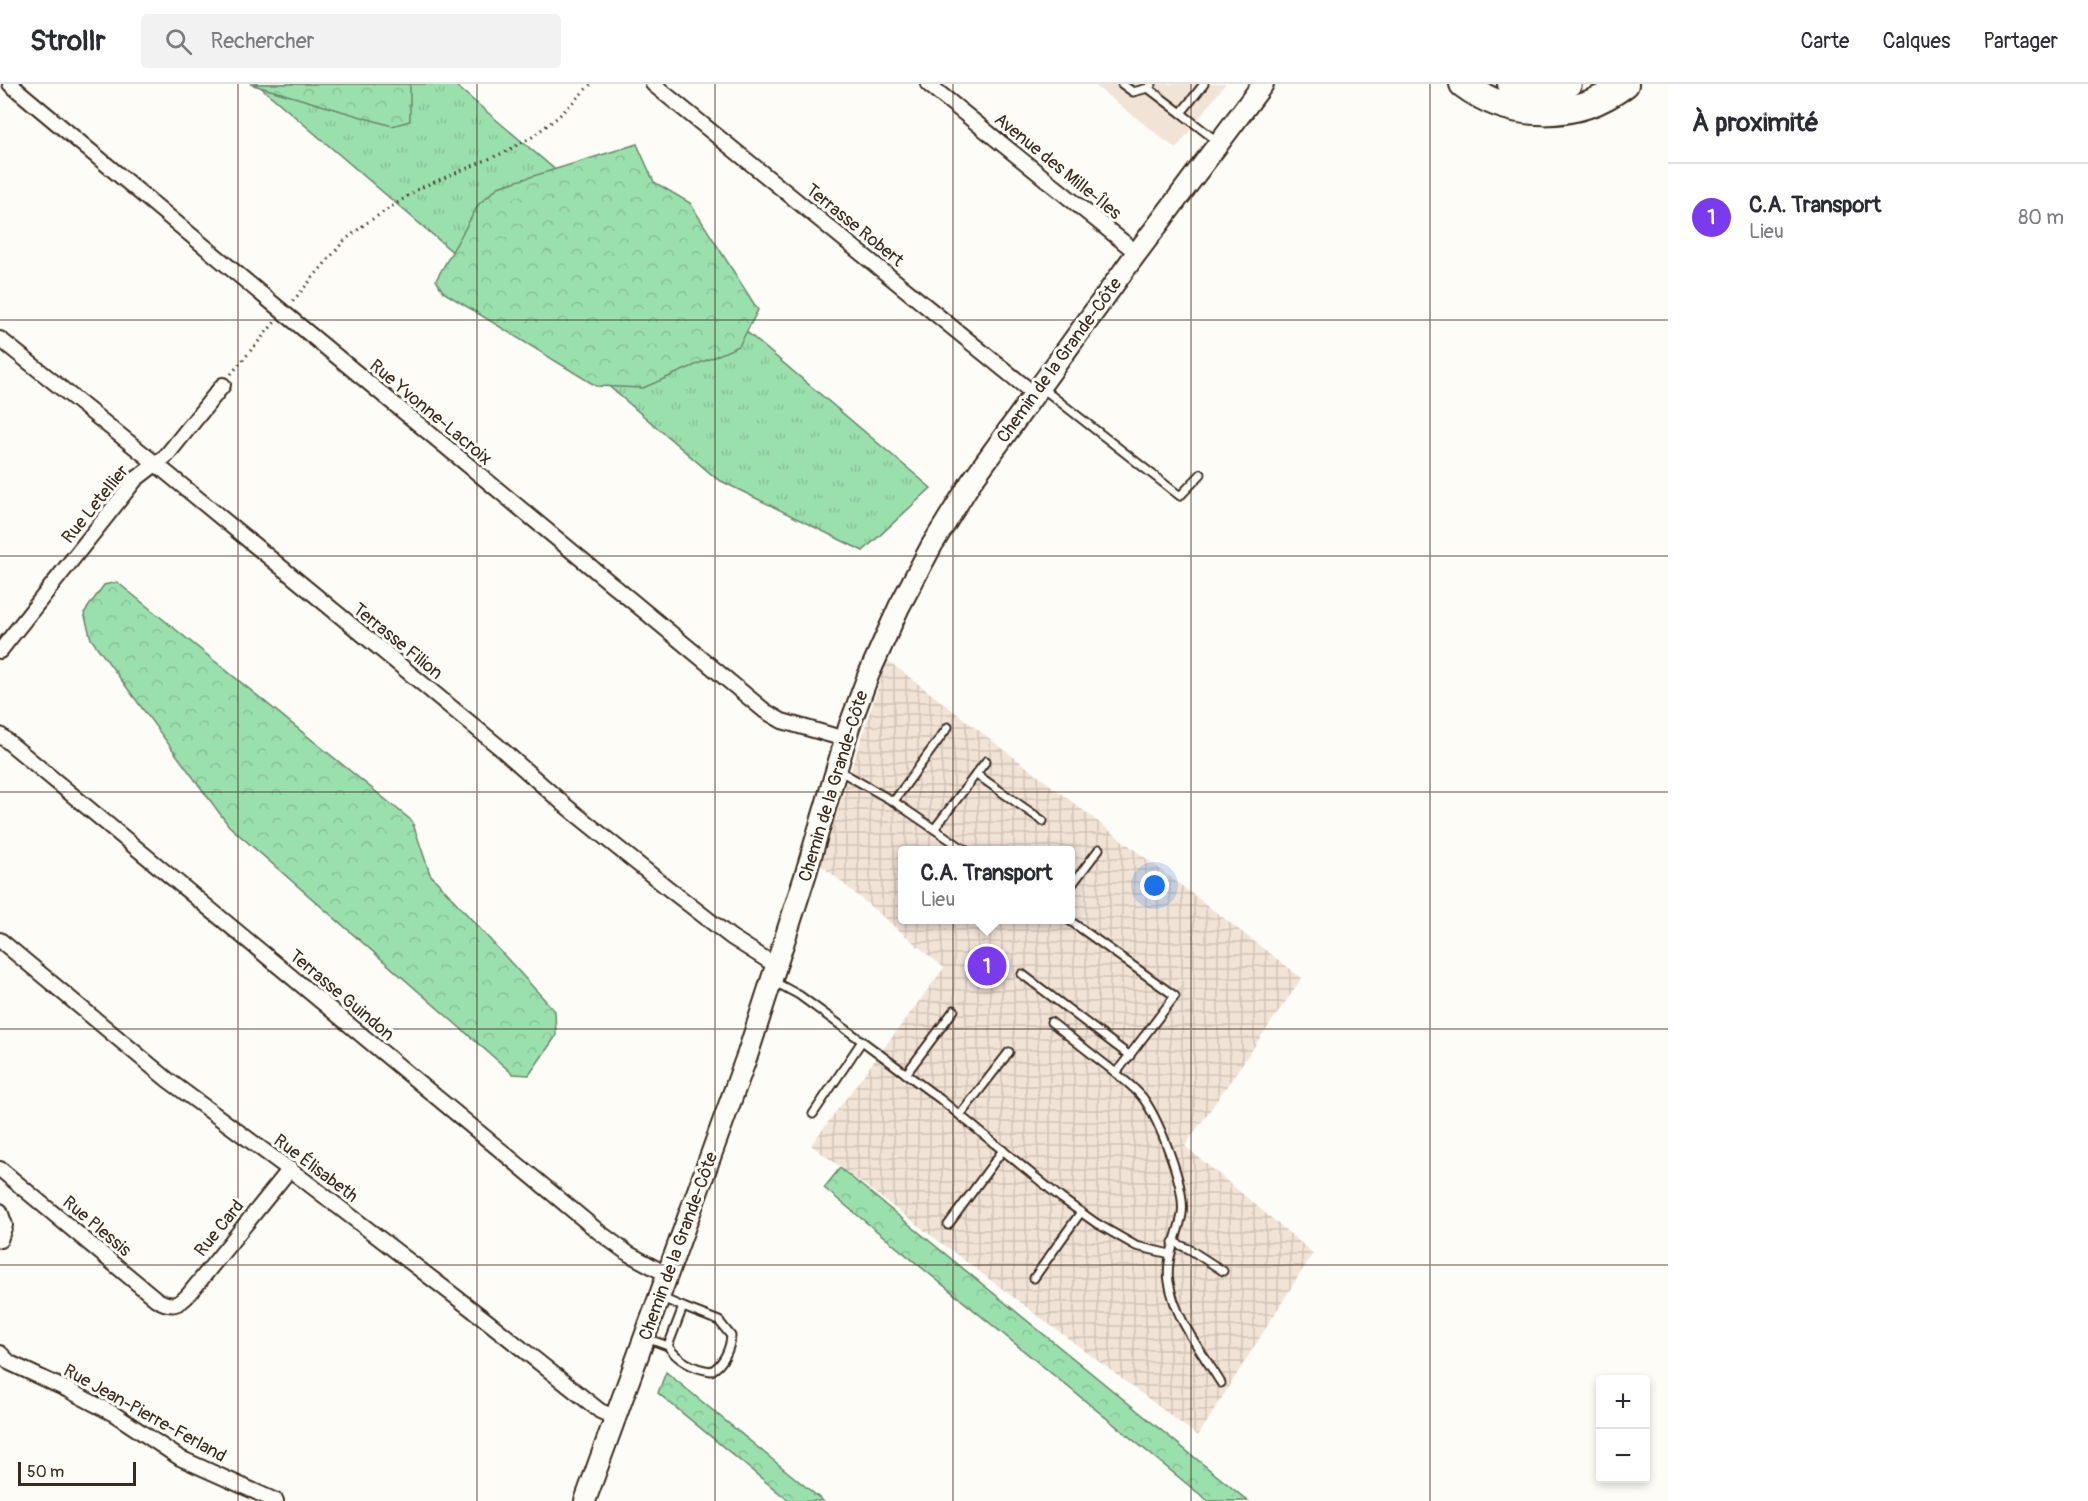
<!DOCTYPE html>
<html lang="fr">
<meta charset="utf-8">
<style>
:root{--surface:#fff;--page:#f2f2f3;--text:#2b2b33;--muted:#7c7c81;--line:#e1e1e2;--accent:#7c3aed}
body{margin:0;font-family:Pangolin,sans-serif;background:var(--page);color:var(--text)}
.controls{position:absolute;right:18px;bottom:18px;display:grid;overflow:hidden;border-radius:6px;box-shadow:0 3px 9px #0003}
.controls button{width:54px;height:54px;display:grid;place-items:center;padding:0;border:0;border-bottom:2px solid var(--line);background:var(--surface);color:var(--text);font:30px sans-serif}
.scale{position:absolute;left:18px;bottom:15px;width:118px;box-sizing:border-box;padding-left:6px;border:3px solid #3b2a1e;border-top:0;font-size:16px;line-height:21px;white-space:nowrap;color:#3b2a1e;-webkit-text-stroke:4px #fdfcf7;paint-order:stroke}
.you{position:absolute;left:1155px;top:802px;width:21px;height:21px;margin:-15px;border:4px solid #fff;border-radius:50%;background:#1a73e8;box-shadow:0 0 0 9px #1a73e833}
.badge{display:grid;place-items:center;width:39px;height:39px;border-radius:50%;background:var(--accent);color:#fff;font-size:20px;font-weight:700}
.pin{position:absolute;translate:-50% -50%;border:3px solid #fff;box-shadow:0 2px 6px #0006}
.popup{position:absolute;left:898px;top:762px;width:177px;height:78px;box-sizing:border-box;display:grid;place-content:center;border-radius:6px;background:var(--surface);filter:drop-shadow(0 2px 4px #0005);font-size:20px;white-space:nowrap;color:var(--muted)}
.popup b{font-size:22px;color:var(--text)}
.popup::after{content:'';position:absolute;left:50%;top:100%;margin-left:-12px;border:12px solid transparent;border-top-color:var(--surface)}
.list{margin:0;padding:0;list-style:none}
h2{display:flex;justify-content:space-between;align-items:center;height:78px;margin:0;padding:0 24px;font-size:26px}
h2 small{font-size:20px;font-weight:400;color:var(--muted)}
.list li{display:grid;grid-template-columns:39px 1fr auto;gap:18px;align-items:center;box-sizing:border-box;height:108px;padding:0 24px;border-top:2px solid var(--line)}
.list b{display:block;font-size:22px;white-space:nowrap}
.list p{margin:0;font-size:20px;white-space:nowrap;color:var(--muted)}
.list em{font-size:20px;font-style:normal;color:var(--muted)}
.icon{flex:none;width:33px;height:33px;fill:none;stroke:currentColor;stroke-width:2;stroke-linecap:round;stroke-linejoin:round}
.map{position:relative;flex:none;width:1668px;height:1417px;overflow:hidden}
header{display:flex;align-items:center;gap:36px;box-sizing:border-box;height:84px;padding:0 30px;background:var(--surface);border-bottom:2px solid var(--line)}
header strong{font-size:28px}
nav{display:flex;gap:33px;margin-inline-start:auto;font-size:21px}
.search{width:420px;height:54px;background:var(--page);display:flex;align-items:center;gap:15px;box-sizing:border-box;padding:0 21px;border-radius:6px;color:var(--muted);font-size:22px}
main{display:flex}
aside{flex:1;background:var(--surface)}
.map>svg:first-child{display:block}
</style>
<header>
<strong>Strollr</strong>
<div class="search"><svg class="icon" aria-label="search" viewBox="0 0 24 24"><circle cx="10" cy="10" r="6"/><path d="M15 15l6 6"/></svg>Rechercher</div>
<nav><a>Carte</a><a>Calques</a><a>Partager</a></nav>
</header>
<main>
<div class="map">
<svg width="1668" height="1417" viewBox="0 0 1668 1417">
<defs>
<pattern id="industrial-grid" width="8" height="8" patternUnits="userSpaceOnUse" patternTransform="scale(1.5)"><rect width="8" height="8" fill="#f2e3d7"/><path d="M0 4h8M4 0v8" fill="none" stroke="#d0c3b8"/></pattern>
<pattern id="grass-tufts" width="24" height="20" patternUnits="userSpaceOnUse" patternTransform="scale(1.5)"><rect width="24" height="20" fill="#9ae0ad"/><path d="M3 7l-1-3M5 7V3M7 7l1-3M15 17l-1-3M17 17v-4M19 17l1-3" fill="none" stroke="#86c094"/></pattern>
<pattern id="forest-crowns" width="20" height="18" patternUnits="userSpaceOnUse" patternTransform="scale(1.5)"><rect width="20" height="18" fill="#9ae0ad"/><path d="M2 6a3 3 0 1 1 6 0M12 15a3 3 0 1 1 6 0" fill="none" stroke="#86c094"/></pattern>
</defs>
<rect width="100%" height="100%" fill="#fdfcf7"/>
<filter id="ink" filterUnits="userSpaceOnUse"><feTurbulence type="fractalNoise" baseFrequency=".0167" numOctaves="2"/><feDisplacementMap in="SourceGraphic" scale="12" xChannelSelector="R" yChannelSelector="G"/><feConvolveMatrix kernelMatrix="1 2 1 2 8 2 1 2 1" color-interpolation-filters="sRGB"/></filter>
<g filter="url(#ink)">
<!-- built -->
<path fill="#f2e3d7" d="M1093,0H1225L1176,65Z"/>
<!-- industrial -->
<path fill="url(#industrial-grid)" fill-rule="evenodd" d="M887,576L1302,894L1185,1062L1313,1169L1198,1352L811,1061L944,884L820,780ZM903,766H1071V836H903Z"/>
<!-- grass -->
<path fill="url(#grass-tufts)" stroke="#6a8566" stroke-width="1.5" d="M257,0H454L931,404L863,467L717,395Z"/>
<!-- forest -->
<g fill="url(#forest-crowns)" stroke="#6a8566" stroke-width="1.5">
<path d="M250,0H410V37L392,42Z"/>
<path d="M637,60L654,98L690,119L758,226L739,262L643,304L596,302L443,208L436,196L479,120L498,103Z"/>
<path d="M117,498L412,737L430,790L555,927L556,952L529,991L513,990L229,742L91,555L84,529L104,501Z"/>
<path d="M840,1084L1248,1417H1208L824,1104Z"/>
<path d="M666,1288L823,1417H789L658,1309Z"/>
</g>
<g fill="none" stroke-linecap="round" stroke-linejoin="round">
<defs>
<g id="lane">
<path d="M1122,0L1133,8L1148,4"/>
<path d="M1152,0L1148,4L1181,29"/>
<path d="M1204,0L1181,29L1218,58"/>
<path d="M1042,304L1180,412L1201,390"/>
<path d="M838,686L896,719L965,766"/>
<path d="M976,690L1043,737"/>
<path d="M894,717L948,643"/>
<path d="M935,744L986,677"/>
<path d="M1071,802L1099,765"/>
<path d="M1022,890L1130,972"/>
<path d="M773,897L799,911L862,957L813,1030"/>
<path d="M1051,938L1116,989L1175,912L1069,836"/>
<path d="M862,957L940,1015L1061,1114L1096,1139L1136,1162L1170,1170"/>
<path d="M1116,989C1125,997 1135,1004 1143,1014C1159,1036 1186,1103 1182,1130C1178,1154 1165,1173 1169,1198C1175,1235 1202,1268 1221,1299"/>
<path d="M906,990L954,926"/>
<path d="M960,1031L1009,968"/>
<path d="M948,1141L1003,1066"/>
<path d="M1173,1158L1189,1165L1223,1187"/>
<path d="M1034,1194L1081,1128"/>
<path d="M646,1254L668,1262L683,1223L662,1214"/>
<path d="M668,1262C677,1276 694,1285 711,1287C723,1281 730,1265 731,1252L719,1237L683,1223"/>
</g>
<g id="street">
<path d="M10,0L283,228L765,627L782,637L845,655"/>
<path d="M653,0L1034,310"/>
<path d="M928,0L1137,169"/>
<path d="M0,255L156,380L498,662L567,723L669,805L731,853L767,876L777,880"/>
<path d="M0,567L136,395L166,372L223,301"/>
<path d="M0,651L599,1148L629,1170L668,1191"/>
<path d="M0,856L168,996L305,1097L487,1237L600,1327L616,1334"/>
<path d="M0,1085L156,1215C171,1224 179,1222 190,1209L290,1085"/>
<path d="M0,1127L5,1141L0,1156"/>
<path d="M0,1269L10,1279L68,1306L114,1330L180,1374L276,1417"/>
</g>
<path id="secondary" d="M585,1417L748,969L806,789L849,643L868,592L899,523L932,461L971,398L1130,178L1263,0"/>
<g id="highway">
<path d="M1463,0C1511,36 1577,37 1625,0"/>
<path d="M1511,0L1539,4L1568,0"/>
</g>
</defs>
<!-- lane casing -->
<use href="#lane" stroke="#3b2a1e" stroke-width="11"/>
<!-- street casing -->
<use href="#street" stroke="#3b2a1e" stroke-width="18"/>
<!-- secondary casing -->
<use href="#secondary" stroke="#3b2a1e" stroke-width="24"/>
<!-- highway casing -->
<use href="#highway" stroke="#3b2a1e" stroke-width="30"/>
<!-- path -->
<g stroke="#3b2a1e" stroke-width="3" stroke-dasharray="1.5 4.5" stroke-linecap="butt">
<path d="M293,217L344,157L365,140L420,104L503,69L532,53L558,33L591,0"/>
<path d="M231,290L275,238"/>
</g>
<!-- lane -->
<use href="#lane" stroke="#fdfcf7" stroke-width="7"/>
<!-- street -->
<use href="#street" stroke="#fdfcf7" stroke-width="14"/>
<!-- secondary -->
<use href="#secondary" stroke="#fdfcf7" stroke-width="20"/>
<!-- highway -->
<use href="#highway" stroke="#fdfcf7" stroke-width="26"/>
</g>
</g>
<!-- grid -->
<path fill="none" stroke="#3b2a1e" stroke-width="1.5" stroke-opacity="0.55" d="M238,0V1417M477,0V1417M715,0V1417M953,0V1417M1191,0V1417M1430,0V1417M0,236H1668M0,472H1668M0,708H1668M0,945H1668M0,1181H1668"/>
<g text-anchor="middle" stroke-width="6" stroke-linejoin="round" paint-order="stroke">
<!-- street labels -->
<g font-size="18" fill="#3b2a1e" stroke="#fdfcf7">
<text transform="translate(1058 82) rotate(39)" y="6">Avenue des Mille-Îles</text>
<text transform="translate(855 141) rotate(39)" y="6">Terrasse Robert</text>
<text transform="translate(1059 276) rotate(-54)" y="6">Chemin de la Grande-Côte</text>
<text transform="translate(431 328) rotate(40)" y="6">Rue Yvonne-Lacroix</text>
<text transform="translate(95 420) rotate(-51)" y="6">Rue Letellier</text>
<text transform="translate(398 557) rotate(39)" y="6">Terrasse Filion</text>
<text transform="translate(833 702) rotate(-73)" y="6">Chemin de la Grande-Côte</text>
<text transform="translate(342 911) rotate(40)" y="6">Terrasse Guindon</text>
<text transform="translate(316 1084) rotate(37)" y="6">Rue Élisabeth</text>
<text transform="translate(97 1142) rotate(40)" y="6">Rue Plessis</text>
<text transform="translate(219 1144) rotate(-51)" y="6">Rue Card</text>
<text transform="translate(678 1162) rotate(-70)" y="6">Chemin de la Grande-Côte</text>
<text transform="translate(145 1329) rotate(29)" y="6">Rue Jean-Pierre-Ferland</text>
</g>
</g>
</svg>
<div class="controls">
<button>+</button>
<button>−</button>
</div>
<div class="scale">50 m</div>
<div class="you"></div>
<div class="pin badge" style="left:987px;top:882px">1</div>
<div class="popup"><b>C.A. Transport</b>Lieu</div>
</div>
<aside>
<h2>À proximité<small></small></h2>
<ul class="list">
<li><span class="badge">1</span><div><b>C.A. Transport</b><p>Lieu</p></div><em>80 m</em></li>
</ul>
</aside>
</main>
